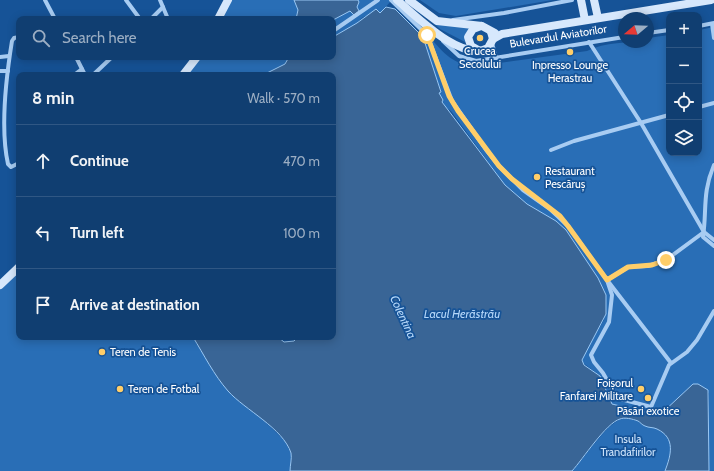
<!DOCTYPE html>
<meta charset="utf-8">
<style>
:root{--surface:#103e71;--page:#194576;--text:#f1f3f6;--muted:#9caec3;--line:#305784}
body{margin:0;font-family:Cabin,sans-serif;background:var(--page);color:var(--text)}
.controls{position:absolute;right:12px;top:12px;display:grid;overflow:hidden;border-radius:8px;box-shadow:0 2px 10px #0003}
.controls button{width:36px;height:36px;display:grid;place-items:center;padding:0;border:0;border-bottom:1px solid var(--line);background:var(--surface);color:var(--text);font:20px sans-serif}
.compass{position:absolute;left:618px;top:12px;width:36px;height:36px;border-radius:50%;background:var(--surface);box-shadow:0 2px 10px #0003;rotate:251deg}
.stop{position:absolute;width:12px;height:12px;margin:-9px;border:3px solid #ffce69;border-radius:50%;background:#fff}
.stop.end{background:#ffce69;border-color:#fff;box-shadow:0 1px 4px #0008}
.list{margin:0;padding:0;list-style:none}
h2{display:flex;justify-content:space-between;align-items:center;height:52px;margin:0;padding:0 16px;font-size:17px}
h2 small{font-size:13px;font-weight:400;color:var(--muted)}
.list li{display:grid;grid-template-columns:26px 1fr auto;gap:12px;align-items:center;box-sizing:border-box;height:72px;padding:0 16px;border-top:1px solid var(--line)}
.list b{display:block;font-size:15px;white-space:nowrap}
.list em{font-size:13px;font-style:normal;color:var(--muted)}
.icon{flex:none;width:22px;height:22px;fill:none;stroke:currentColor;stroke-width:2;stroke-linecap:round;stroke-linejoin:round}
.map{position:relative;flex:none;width:714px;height:471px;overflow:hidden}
.search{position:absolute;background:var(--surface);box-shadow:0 2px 10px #0003;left:16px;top:16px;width:320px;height:44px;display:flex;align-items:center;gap:10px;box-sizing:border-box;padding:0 14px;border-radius:8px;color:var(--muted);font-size:15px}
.panel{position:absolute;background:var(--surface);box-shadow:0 2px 10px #0003;left:16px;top:72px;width:320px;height:268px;border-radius:8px}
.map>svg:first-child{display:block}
</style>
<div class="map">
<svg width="714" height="471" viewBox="0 0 714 471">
<rect width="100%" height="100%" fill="#165397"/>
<!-- green -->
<g fill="#296eb6">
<path d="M231,0H389L391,1L380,13L363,17L357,23L333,37V19H221Z"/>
<path d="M420,0H553L456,16L439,13Z"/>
<path d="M429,19L470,28L467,43L440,29Z"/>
<path d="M714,27V471H709V393L693,384L663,412L657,415L613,406L600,376L582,362V357L589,344L604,320L606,295L598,278L566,230L556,221L527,204L505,185L451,111L445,107L439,93L441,91L423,37L429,36C443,53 454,66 478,66L587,51C605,42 628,42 648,42V38L669,35V153H699V30Z"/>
<path d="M200,57H289L285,64L263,75H187Z"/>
<path d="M19,271V337H193L228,391L258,415L285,441L291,454L290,471H0V288Z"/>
<path d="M625,418L638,421L645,426L656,428L665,434L671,443V450L665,471H572C585,458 609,419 625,418Z"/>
</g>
<!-- water -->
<g fill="#396596" stroke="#9ac8f4">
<path d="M294,0H358L359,2L357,7L359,11L354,15L350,11L333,20L296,19L298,10Z"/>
<path d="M386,7L395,9L423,37L441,92L439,93L443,100L442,102L505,185L527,204L556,221L566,230L598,278L606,295V314L582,360L584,365L600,376L612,404L657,415L663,412L693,384H698L708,390L709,471H665C671,455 676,438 657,429C653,427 649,428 645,426C642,425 640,422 638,421C633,419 624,417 620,419C606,423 583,459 572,471H290C290,466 292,458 291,453C283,428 245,410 228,391C214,375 204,355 193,337H278L284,342L294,341L298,337H333V75H263L285,64L289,57H333V37L357,23L376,9L380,13Z"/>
</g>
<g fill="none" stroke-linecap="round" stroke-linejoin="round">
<!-- street -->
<g stroke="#a8ccf2" stroke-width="4">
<path d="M45,0L55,19"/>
<path d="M126,0L140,19"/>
<path d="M160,0L168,19"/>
<path d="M391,0L427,35L452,101L487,151L499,166L523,190L550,209L568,226L607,280L612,295L609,322L591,355L594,362L603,373L617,398L651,407L669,365L687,352L697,340L714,311"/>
<path d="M151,19L163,7"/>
<path d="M453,20L504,13L572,0"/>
<path d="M712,24L714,38"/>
<path d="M699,26L714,23"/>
<path d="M333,31L378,0"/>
<path d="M648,33L669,30"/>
<path d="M19,37L14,38L12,41C6,78 0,128 8,164L11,167L19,163"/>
<path d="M443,41L459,56L476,61L624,37"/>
<path d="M589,42L641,123L704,232L714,240"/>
<path d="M492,43L496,58"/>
<path d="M0,57L9,56"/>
<path d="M76,57L85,75"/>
<path d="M0,71H8"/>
<path d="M74,75L82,69"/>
<path d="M93,75L112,57"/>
<path d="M699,107L714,103"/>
<path d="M551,150L574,141L669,115"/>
<path d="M714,165C702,193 707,210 703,237L714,246"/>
<path d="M671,363L607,280L628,267L648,266L666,260L704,232"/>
</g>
<!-- secondary -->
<g stroke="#d7e8fc" stroke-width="8">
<path d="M397,0C416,16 462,63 488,48L493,39L491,32"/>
<path d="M409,0L437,21L482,26L495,33"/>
<path d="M581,0L585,20"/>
<path d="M594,0L598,18"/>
<path d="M218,19L228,0"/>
<path d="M493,39L502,34L711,0"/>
<path d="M478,50L471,46L468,37L473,29L481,26"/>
<path d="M183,75L197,57"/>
<path d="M0,285L19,267"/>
</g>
</g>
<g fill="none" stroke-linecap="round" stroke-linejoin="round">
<!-- route -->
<path stroke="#ffce69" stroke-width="5" d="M427,35L449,96L458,111L499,166L512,179L560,216L568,226L607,280L628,267L652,265L666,260"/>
</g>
<!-- markers -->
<g fill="#ffce69" stroke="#165397" stroke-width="1.5">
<circle cx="480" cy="38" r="4"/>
<circle cx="570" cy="52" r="4"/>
<circle cx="537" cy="177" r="4"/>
<circle cx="102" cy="352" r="4"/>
<circle cx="120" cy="389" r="4"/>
<circle cx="641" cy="389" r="4"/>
<circle cx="648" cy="398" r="4"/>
</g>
<g text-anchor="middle" stroke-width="3.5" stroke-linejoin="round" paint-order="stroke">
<!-- street labels -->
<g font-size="11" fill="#fff" stroke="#165397">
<text transform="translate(558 36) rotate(-9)" y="4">Bulevardul Aviatorilor</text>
</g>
<!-- poi labels -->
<g font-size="11" fill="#fff" stroke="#165397">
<text x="480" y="55">Crucea<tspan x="480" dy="13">Secolului</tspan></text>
<text x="570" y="69">Inpresso Lounge<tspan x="570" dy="13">Herastrau</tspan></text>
<text x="545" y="175" text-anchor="start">Restaurant<tspan x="545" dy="13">Pescăruș</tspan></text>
<text x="110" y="356" text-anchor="start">Teren de Tenis</text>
<text x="633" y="387" text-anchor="end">Foișorul<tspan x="633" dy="13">Fanfarei Militare</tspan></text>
<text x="128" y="393" text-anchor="start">Teren de Fotbal</text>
<text x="648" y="415">Păsări exotice</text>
</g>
<!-- park labels -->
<g font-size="11" fill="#cfe5fc" stroke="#165397">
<text x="628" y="443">Insula<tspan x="628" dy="13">Trandafirilor</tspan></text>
</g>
<!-- water labels -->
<g font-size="12" font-style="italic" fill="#b4d6f8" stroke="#165397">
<text x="462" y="318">Lacul Herăstrău</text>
<text transform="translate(403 317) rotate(65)" y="4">Colentina</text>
</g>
</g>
</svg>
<div class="controls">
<button>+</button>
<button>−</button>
<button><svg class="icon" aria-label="locate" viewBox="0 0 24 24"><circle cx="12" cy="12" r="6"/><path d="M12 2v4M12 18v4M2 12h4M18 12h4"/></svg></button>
<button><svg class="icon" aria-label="layers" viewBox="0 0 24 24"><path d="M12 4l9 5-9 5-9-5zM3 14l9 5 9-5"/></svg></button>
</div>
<svg class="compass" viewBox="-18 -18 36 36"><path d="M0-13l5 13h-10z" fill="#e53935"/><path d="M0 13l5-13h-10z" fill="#9caec3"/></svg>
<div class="stop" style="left:427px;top:35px"></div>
<div class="stop end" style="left:666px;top:260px"></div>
<div class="search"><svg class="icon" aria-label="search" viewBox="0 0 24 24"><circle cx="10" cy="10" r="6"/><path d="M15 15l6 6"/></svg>Search here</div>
<section class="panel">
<h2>8 min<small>Walk · 570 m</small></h2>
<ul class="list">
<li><svg class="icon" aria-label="ahead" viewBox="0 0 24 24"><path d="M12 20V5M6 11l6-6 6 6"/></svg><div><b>Continue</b></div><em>470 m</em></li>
<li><svg class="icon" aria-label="left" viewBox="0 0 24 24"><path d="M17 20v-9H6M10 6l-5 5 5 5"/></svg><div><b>Turn left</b></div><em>100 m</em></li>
<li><svg class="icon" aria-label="arrive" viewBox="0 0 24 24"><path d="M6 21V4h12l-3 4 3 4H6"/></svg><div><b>Arrive at destination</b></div></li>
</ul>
</section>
</div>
